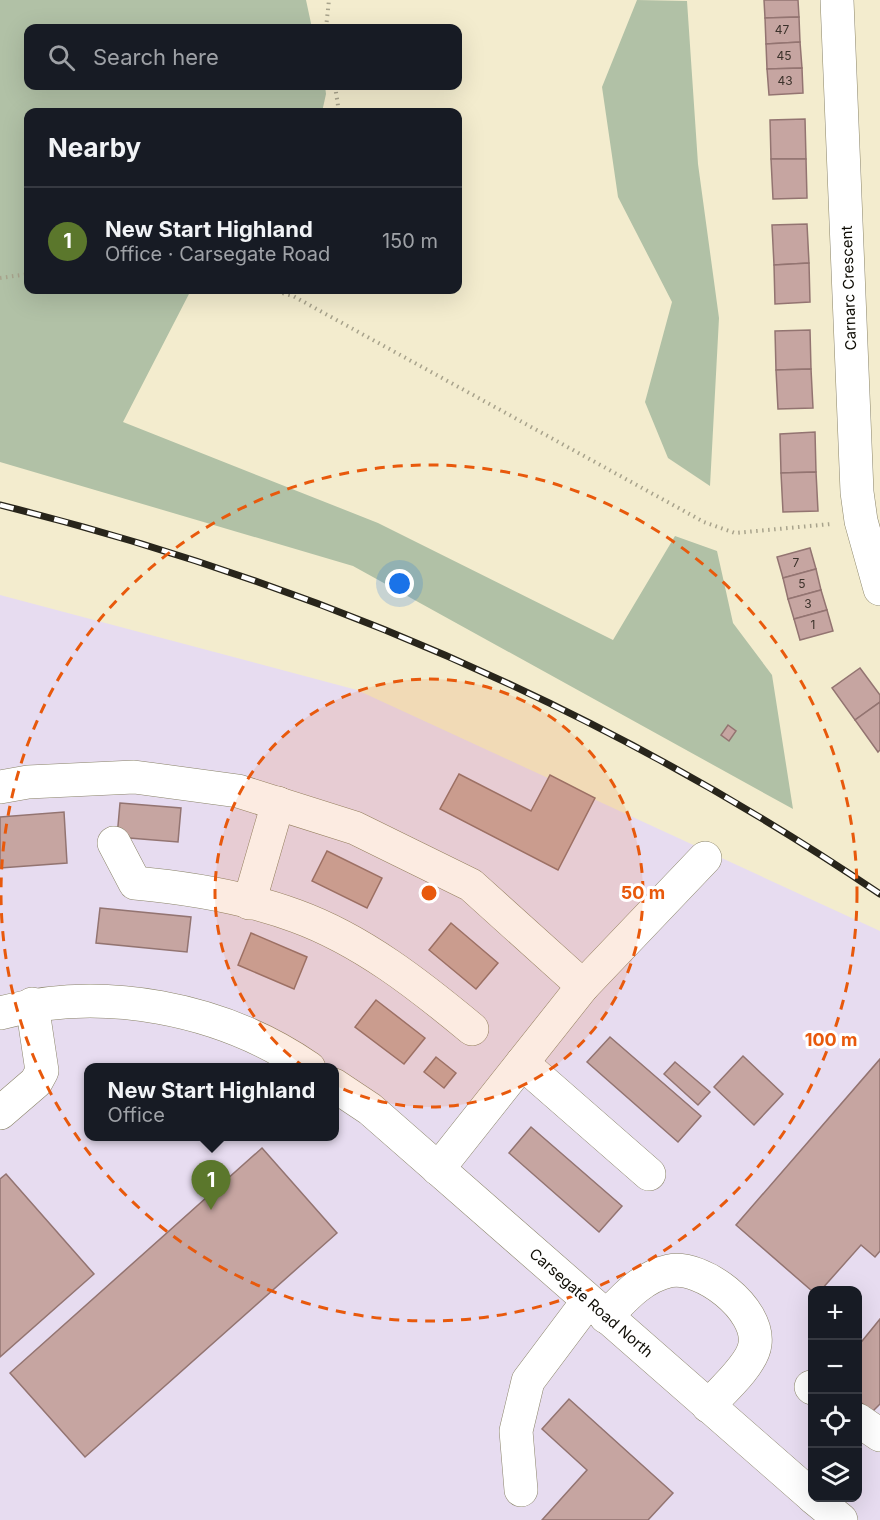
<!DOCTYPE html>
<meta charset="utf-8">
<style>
:root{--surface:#171b24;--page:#242831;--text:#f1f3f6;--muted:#9ea1a6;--line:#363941;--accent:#5b772c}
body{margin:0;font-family:Inter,sans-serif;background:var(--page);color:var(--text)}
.controls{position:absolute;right:18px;bottom:18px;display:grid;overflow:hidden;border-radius:12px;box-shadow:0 6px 24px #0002}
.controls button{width:54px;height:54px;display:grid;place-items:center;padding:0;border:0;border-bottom:2px solid var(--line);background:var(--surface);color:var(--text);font:30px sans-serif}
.you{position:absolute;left:400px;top:584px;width:21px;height:21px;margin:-15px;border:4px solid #fff;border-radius:50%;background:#1a73e8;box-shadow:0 0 0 9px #1a73e833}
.badge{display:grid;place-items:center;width:39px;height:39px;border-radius:50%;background:var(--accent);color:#fff;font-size:20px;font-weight:700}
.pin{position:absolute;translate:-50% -50px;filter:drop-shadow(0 2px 3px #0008)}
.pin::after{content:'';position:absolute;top:32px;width:21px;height:18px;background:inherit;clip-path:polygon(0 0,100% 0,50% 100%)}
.popup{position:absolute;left:84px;top:1063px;width:255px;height:78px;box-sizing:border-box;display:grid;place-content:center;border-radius:12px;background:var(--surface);filter:drop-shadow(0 2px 4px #0005);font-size:20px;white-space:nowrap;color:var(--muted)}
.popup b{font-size:22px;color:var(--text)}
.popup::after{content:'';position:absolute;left:50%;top:100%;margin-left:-12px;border:12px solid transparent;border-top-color:var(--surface)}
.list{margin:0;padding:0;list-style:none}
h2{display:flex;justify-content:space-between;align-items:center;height:78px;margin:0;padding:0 24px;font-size:26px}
h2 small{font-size:20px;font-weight:400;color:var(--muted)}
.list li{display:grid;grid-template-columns:39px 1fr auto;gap:18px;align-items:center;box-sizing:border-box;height:108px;padding:0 24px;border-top:2px solid var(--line)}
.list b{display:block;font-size:22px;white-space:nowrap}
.list p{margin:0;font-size:20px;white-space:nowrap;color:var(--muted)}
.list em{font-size:20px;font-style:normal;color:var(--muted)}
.icon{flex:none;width:33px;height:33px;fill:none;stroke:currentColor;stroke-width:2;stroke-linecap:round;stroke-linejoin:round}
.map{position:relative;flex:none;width:880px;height:1520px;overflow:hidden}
.search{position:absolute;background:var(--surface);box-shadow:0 6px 24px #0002;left:24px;top:24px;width:438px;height:66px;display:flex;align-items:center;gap:15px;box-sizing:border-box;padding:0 21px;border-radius:12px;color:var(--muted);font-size:22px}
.panel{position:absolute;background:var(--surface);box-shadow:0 6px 24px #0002;left:24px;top:108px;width:438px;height:186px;border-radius:12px}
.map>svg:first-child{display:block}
</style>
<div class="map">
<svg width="880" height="1520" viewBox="0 0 880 1520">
<rect width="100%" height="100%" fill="#f3ecce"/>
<!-- industrial -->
<path fill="#e7dcf0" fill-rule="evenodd" d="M0,595L357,690L880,931V1520H0ZM88,1068H334V1136H88ZM812,1290H858V1498H812Z"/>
<!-- green -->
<g fill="#b1c1a6">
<path d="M0,0H306L312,28H28V86H325L326,94L322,112H28V290H191L123,422L378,523L613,640L675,536L717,551L733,623L772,675L793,809L353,566L0,462Z"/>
<path d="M637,0L687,1L698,164L719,318L710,486L668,458L645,402L672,302L618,197L602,87Z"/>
</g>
<!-- building -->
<g fill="#c6a5a1" stroke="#937471" stroke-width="1.5">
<path d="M764,0H798L799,17L765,18Z"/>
<path d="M799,17L800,42L766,44L765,18Z"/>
<path d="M800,42L802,68L767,69L766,44Z"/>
<path d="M802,68L803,93L769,95L767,69Z"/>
<path d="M805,119L806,159H771L770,120Z"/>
<path d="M771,159H806L807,198L773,199Z"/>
<path d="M807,224L809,263L774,265L772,225Z"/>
<path d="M809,263L810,302L775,304L774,265Z"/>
<path d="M810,330L811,369L776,370L775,331Z"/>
<path d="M811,369L813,408L778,409L776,370Z"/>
<path d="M815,432L816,472L781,473L780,434Z"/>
<path d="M816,472L818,511L783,512L781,473Z"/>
<path d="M810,548L816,569L783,578L777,557Z"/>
<path d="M816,569L821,590L788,599L783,578Z"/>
<path d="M821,590L827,610L794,619L788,599Z"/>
<path d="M827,610L833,631L800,640L794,619Z"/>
<path d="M860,668L880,695V702L855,720L832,688Z"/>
<path d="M880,702V750L878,752L855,720Z"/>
<path d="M728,725L736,731L729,741L721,735Z"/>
<path d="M459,774L531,811L550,775L595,798L558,870L440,809Z"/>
<path d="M120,803L181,808L178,842L117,837Z"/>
<path d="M64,812L67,863L0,868V817Z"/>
<path d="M327,851L382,878L367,908L312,881Z"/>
<path d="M100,908L191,917L187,952L96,943Z"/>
<path d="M451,923L498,963L476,989L429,950Z"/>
<path d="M251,933L307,957L294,989L238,965Z"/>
<path d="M376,1000L425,1038L404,1064L355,1027Z"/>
<path d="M610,1037L701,1116L678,1142L587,1062Z"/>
<path d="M743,1056L783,1094L754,1125L714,1087Z"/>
<path d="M436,1057L456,1073L444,1088L424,1072Z"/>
<path d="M880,1059V1251L875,1257L861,1245L821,1290L812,1291L736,1225Z"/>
<path d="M675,1062L710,1092L698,1105L664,1074Z"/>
<path d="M531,1127L622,1206L599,1232L509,1153Z"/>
<path d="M262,1148L337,1233L85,1457L10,1373Z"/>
<path d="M6,1174L94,1274L0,1357V1179Z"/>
<path d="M880,1319V1404L872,1412L858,1400V1346Z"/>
<path d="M569,1399L673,1493L648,1520H542L587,1470L542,1429Z"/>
</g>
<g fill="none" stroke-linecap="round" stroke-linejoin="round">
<defs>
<g id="minor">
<path d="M837,0L857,492L861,521L880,589"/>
<path d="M0,787L28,782L134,777L238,791L355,828L471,885L583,986"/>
<path d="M114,843L135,883C189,888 245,897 296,916C362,940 419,985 472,1029"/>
<path d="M249,903L278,803"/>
<path d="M0,1013C102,985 222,1008 309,1068"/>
<path d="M522,1063L649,1174"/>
<path d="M334,1085L370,1109L812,1496"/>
<path d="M0,1113L36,1082L42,1071L32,1004"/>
<path d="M438,1169L583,986L705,858"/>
<path d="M606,1317C624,1298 642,1277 669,1271C702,1264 760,1309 755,1344C753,1364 721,1392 708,1406"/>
<path d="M811,1387L812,1388"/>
<path d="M858,1420L880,1435"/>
<path d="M521,1490L516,1431L528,1381L588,1301"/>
<path d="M814,1498L841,1520"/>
</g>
</defs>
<!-- minor casing -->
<use href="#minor" stroke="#8a8469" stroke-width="34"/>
<!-- path -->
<g stroke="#a8a38c" stroke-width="4" stroke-dasharray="1.5 4.5" stroke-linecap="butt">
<path d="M326,28L329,0"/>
<path d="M335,86L339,112"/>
<path d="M0,278L28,274"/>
<path d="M271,290L293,296L704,522L735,533L831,524"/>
</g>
<!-- minor -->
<use href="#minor" stroke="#fff" stroke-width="33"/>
<defs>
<path id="rail" d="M0,505C314,583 611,712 880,894"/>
</defs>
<!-- rail casing -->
<use href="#rail" stroke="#28251b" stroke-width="7"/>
<!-- rail -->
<use href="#rail" stroke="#fff" stroke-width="4.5" stroke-dasharray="14" stroke-linecap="butt"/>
</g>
<!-- distance rings -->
<circle cx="429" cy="893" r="214" fill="#e8590c" fill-opacity=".12"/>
<g fill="none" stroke="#e8590c" stroke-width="3" stroke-dasharray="10 8">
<circle cx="429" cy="893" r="214"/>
<circle cx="429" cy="893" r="428"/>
</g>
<g text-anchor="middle" stroke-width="6" stroke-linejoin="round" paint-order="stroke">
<!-- number labels -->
<g font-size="12" fill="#3c322b">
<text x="782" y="34">47</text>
<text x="784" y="60">45</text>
<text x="785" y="85">43</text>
<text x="796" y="567">7</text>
<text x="802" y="588">5</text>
<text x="808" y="608">3</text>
<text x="813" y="629">1</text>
</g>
<!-- street labels -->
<g font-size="15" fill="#0e0c04" stroke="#fff">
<text transform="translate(849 288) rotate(-92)" y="5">Carnarc Crescent</text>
<text transform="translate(591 1303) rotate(41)" y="5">Carsegate Road North</text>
</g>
</g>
<circle cx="429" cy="893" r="9" fill="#e8590c" stroke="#fff" stroke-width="3"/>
<g font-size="18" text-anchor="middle" font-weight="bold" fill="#e8590c" stroke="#fff" stroke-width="6" stroke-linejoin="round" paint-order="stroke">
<text x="643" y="899">50 m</text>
<text x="831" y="1046">100 m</text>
</g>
</svg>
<div class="controls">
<button>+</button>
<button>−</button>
<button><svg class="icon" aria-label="locate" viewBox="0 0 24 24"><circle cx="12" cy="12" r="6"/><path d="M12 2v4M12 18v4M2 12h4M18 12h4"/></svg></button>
<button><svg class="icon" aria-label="layers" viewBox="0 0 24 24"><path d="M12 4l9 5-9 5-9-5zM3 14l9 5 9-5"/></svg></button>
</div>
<div class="you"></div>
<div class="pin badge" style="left:211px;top:1210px">1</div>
<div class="popup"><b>New Start Highland</b>Office</div>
<div class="search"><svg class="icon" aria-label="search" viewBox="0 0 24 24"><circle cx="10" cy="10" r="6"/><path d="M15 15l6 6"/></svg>Search here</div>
<section class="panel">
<h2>Nearby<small></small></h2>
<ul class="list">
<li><span class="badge">1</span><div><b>New Start Highland</b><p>Office · Carsegate Road</p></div><em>150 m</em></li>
</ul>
</section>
</div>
